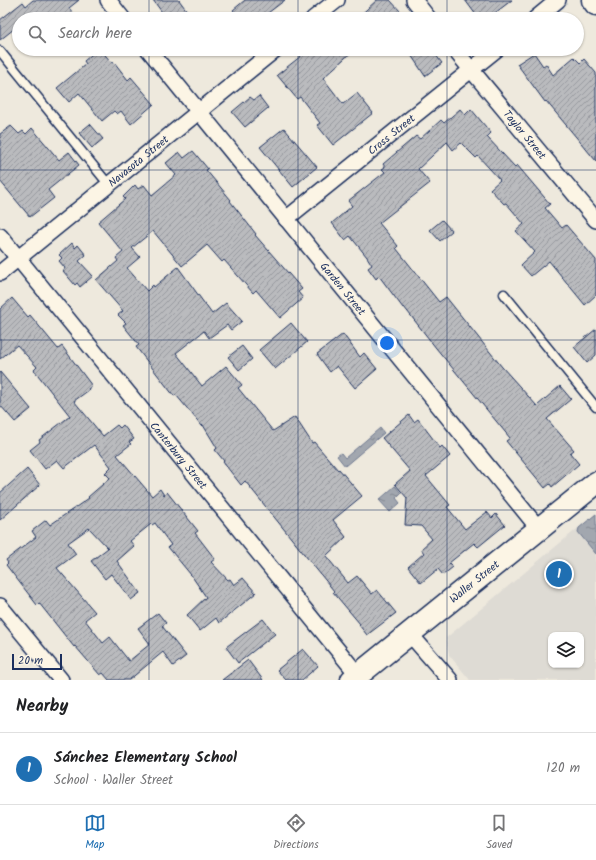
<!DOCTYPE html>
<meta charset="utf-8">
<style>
:root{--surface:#fff;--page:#f6f6f6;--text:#202124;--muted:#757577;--line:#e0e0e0;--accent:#1f6fb2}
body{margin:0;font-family:Kalam,sans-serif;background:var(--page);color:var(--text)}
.controls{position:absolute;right:12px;bottom:12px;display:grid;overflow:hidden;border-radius:8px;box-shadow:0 1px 3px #0004}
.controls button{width:36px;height:36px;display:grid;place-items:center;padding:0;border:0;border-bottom:1px solid var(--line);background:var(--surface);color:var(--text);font:20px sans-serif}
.scale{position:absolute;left:12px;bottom:10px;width:50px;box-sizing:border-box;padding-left:4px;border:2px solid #1b2f5e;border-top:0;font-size:11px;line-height:14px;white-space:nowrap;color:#1b2f5e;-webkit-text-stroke:3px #fcf5e5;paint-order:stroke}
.you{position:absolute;left:387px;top:343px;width:14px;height:14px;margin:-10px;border:3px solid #fff;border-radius:50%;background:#1a73e8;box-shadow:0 0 0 6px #1a73e833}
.badge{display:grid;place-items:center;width:26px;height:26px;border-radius:50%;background:var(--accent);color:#fff;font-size:13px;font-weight:700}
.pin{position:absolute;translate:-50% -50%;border:2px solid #fff;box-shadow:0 1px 4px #0006}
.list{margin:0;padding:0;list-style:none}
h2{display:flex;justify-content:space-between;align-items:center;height:52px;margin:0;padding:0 16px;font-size:17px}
h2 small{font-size:13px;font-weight:400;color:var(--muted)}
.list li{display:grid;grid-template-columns:26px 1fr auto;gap:12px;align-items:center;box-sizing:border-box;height:72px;padding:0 16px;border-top:1px solid var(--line)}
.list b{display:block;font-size:15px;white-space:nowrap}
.list p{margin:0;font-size:13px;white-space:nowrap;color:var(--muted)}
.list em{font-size:13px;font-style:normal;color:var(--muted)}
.icon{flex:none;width:22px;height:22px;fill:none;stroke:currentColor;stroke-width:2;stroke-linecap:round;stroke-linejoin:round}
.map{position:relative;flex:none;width:596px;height:680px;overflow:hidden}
.search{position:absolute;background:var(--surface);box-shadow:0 1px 3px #0004;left:12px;right:12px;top:12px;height:44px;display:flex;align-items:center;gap:10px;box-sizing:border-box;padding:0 14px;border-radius:22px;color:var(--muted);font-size:15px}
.sheet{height:124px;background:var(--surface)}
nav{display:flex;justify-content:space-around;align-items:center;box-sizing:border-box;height:56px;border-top:1px solid var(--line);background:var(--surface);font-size:11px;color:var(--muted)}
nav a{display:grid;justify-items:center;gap:2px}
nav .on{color:var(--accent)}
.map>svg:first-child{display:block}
</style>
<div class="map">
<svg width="596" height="680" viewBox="0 0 596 680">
<defs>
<pattern id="water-ripples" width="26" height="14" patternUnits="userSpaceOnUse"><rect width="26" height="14" fill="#a2a7af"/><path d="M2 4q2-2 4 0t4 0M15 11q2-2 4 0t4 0" fill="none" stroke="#838892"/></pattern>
<pattern id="building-hatch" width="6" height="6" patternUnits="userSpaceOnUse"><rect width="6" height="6" fill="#babbbe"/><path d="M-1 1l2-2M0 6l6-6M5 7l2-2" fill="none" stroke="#96989e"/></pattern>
</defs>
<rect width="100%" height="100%" fill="#eee9dd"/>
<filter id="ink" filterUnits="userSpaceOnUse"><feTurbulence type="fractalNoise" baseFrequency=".025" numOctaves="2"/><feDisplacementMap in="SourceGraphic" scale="8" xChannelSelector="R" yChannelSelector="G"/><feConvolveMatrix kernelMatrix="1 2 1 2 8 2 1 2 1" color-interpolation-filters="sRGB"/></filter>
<g filter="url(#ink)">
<!-- built -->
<path fill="#dedbd4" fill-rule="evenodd" d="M596,513V680H470L449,655L446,638ZM551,635H581V665H551Z"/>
<!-- water -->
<g fill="url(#water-ripples)" stroke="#6c778f">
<path d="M380,428L384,433L345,466L337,456L341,453L345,458Z"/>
<path d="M395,486L401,493L396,498L400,503L390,512L379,500Z"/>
<path d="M596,514V554L578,532L579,528Z"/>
</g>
<!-- building -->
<g fill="url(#building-hatch)" stroke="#1b2f5e">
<path d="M33,0H79L69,8L78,19H19V25L0,40V20L23,2L26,6Z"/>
<path d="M153,0H179L193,19H167Z"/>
<path d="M245,0H285L260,19H240L233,10Z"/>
<path d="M377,0H390L401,12L393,19H356Z"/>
<path d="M465,0H512L487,19H479Z"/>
<path d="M98,49H100L112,63L114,62L128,80L131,77L154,104L131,124L121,111L117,114L114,111L102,121L79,93L69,102L57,88L86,64L84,61Z"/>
<path d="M307,49H355L323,78L343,104L357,93L373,113L333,145L317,125L320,123L300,97L297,99L277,75L301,56L300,55Z"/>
<path d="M419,49H431L442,63L425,76L411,55Z"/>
<path d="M534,53L543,66L546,64L553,75L574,57L580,63L584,59L596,73V161L546,101L545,102L517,64Z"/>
<path d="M259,96L268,108L245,127L232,112L250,97L254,100Z"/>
<path d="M460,109L465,115L471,109L491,133L487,137L515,167L517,165L550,204L545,208L562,228L566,225L596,260V295L585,305L549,261L531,276L521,265L535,252L516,231L524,224L506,203L504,204L490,189L500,180L478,156L476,158L461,143L453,150L447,142L418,169L430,183L379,223L398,246L396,248L439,302L446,297L502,367L537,406L560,386L571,399L547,419L574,450L570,453L579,464L552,487L550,484L545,488L506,441L510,438L436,348L404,307L403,308L379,276L376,279L368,268L372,265L367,257L350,236L345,240L332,223L352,206L348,201L385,172L382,169L385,167L383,164L416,136L420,139L441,120L444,123Z"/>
<path d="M90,124L103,139L92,148L79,133Z"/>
<path d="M11,126L19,134L23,131L26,134L32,128L59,160L69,152L79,165L48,190L54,198L30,217L0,181V134Z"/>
<path d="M284,128L317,167L293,187L260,147Z"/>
<path d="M193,151L208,169L206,170L231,200L230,201L256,234L255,235L302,289L298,292L303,298L280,318L256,290L253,293L224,260L222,262L207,245L182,266L153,231L132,248L140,257L127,268L147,291L153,285L154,287L178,267L212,314L226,303L242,321L231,330L227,325L209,338L204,331L176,353L202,386L226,366L242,385L238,388L273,431L295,417L312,443L314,442L338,470L339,469L362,496L333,520L346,537L326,556L348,583L357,576L372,594L377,590L396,613L367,635L359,625L360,624L333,592L334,591L270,512L245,481L241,485L223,462L224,461L215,450L217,448L203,425L202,426L176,395L174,396L136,347L139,345L123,325L126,323L118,315L123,311L96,280L118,261L116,258L123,252L98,222L125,199L123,197L135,185L138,189L144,185L152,195L176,175L166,163L179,152L184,158Z"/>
<path d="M442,220L452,231L440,241L430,230Z"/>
<path d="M72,243L75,248L78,245L86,255L79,261L93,276L80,287L77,283L75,285L63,271L65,268L59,261L62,258L59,255Z"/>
<path d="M12,298L28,317L30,315L58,349L62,346L92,386L88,389L89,390L74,401L103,436L117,425L120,428L123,425L134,439L129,442L131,444L117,455L152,496L160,489L164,495L167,492L198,531L195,533L215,559L211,562L228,580L230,579L234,585L243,578L256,593L219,623L216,618L200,631L187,615L206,597L191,575L168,547L171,545L155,523L152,525L151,524L130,541L134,546L117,561L140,593L131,600L111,574L105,579L91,561L108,548L89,528L68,543L76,554L57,568L95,612L85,620L103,643L110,637L129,661L150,644L138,628L158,613L166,623L162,626L186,656L173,666L163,652L129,680H109L103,673L100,675L75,646L74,647L39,603L37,605L6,565L8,563L6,560L36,537L32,531L46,520L50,525L89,498L88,497L110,478L105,473L111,467L94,445L64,468L57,460L45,469L30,450L40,442L39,440L70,416L34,370L37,367L17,345L0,359V309Z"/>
<path d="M291,323L307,342L275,369L259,350Z"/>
<path d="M596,329V355L587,363L574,347Z"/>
<path d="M343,334L360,357L364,353L377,369L355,388L337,366L330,372L317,354Z"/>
<path d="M242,346L252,359L239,370L228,357Z"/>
<path d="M0,372L31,409L15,422L0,405Z"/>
<path d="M409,415L414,422L418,419L440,448L442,446L450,456L426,476L450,505L447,507L465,529L487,512L492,518L496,514L505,525L478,547L474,543L449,563L453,567L443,575L438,569L421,583L408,567L424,553L421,549L432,539L421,526L405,525L407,498L395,484L410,471L382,438Z"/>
<path d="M27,469L40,485L0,520V493Z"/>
<path d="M263,619L275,634L238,663L226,647Z"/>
<path d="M303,649L318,666L302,680H286L277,670Z"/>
<path d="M248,660L263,680H222Z"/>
</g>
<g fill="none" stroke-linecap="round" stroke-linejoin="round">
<defs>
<g id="lane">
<path d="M0,51L109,185"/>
<path d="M504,294L596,407"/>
</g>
<g id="street">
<path d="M108,0L123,19"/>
<path d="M414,0L429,19"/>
<path d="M313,19L337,0"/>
<path d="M535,19L558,0"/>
<path id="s1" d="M148,49L539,529"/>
<path id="s2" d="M454,49L596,220"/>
<path id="s3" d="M286,219L497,49"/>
<path id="s4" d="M0,236L358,675"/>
<path id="s5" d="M0,273L276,49"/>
<path d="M0,606L61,680"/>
<path d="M410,634L450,680"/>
</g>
<g id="secondary">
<path d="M593,0L596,4"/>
<path id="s6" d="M352,680L596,483"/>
</g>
</defs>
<!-- lane casing -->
<use href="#lane" stroke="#1b2f5e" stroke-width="11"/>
<!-- street casing -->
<use href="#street" stroke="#1b2f5e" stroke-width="18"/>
<!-- secondary casing -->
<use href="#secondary" stroke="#1b2f5e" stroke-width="25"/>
<!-- lane -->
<use href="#lane" stroke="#fcf5e5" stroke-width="8"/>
<!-- street -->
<use href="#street" stroke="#fcf5e5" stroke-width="15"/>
<!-- secondary -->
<use href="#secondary" stroke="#fcf5e5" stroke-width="22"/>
</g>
</g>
<!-- grid -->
<path fill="none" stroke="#1b2f5e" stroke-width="1" stroke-opacity="0.55" d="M149,0V19M298,0V19M447,0V19M149,49V680M298,49V680M447,49V680M0,170H596M0,340H596M0,510H596"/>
<g text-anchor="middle" stroke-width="3" stroke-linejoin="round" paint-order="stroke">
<!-- street labels -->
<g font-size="11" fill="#1b2f5e" stroke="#fcf5e5">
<text dy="4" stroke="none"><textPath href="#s3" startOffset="135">Cross Street</textPath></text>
<text dy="4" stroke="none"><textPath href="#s2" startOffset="111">Taylor Street</textPath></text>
<text dy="4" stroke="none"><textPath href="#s5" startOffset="178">Navasota Street</textPath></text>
<text dy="4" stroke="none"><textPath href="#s1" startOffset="309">Garden Street</textPath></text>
<text dy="4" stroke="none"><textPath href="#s4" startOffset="283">Canterbury Street</textPath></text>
<text dy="4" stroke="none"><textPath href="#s6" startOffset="157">Waller Street</textPath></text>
</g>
</g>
</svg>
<div class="controls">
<button><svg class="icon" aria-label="layers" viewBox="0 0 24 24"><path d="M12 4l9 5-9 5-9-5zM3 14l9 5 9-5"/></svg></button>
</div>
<div class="scale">20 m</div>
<div class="you"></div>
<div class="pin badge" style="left:559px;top:574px">1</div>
<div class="search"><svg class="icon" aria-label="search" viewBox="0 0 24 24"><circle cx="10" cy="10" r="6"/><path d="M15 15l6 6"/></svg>Search here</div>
</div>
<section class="sheet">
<h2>Nearby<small></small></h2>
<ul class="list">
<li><span class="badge">1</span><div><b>Sánchez Elementary School</b><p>School · Waller Street</p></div><em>120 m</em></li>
</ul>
</section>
<nav>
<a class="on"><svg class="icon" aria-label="map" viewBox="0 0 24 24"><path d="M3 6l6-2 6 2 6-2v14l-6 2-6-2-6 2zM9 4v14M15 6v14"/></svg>Map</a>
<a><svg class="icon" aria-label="directions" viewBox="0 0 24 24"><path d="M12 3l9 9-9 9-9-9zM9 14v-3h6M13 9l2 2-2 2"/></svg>Directions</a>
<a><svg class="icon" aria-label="saved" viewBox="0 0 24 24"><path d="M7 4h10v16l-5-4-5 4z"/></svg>Saved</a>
</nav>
